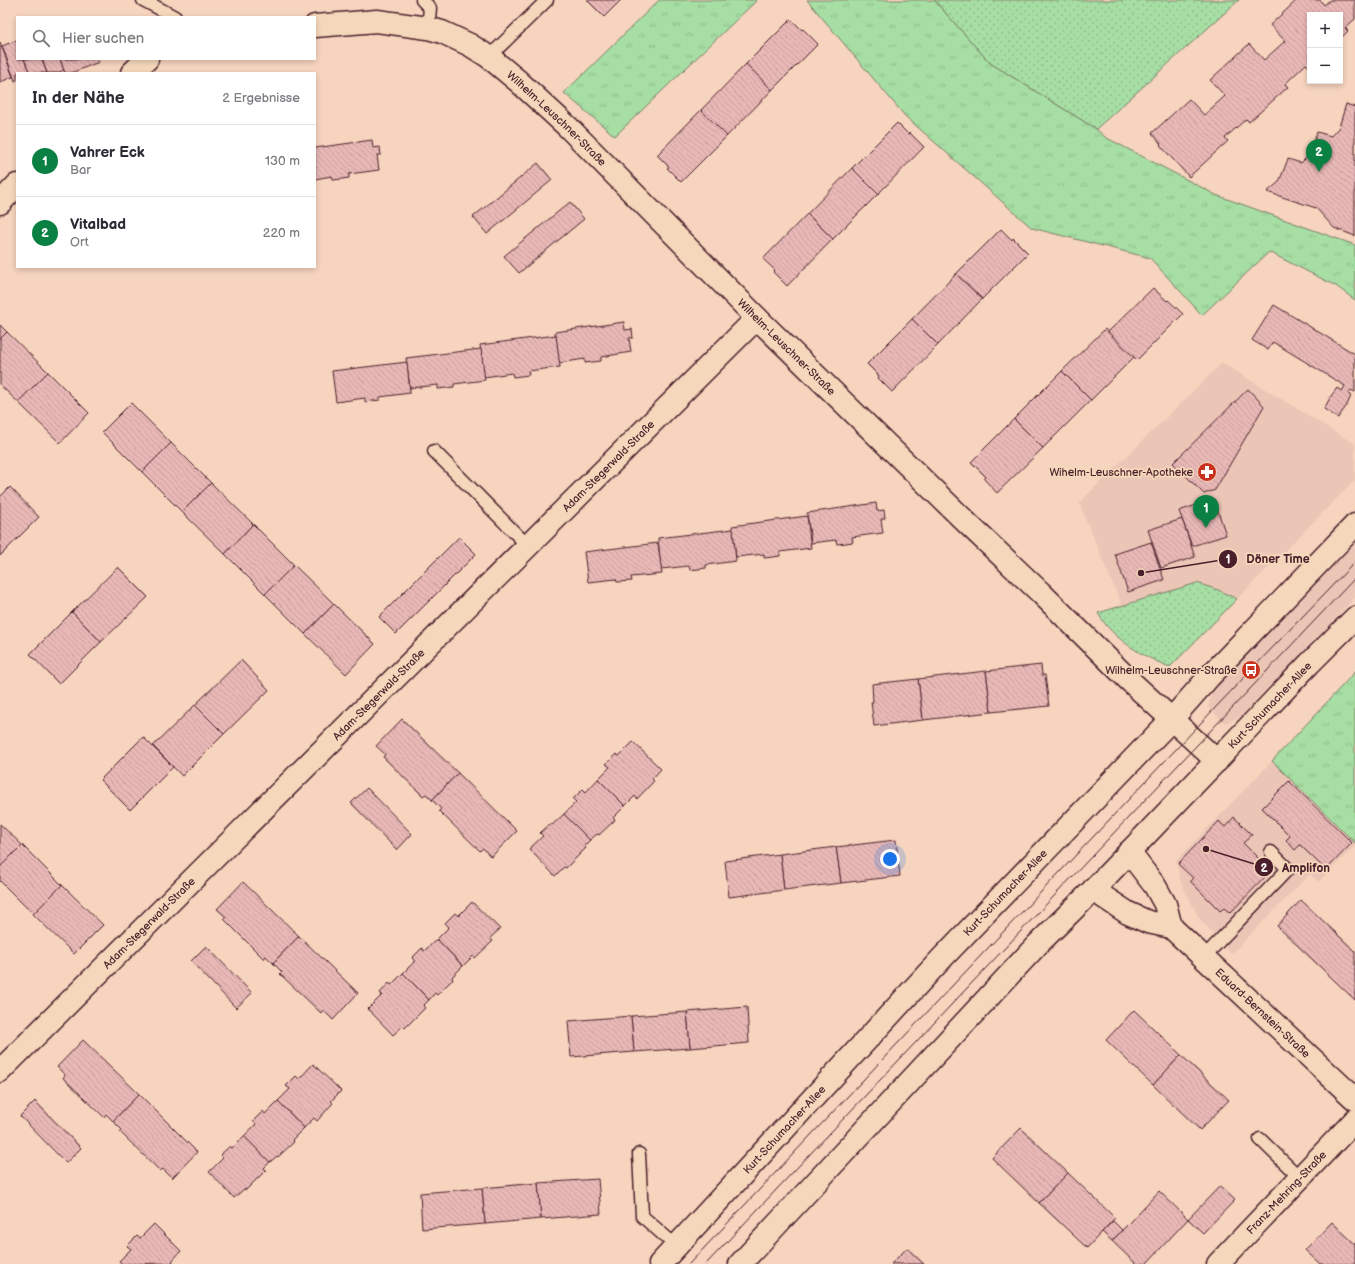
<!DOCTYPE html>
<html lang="de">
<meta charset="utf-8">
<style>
:root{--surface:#fff;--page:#f2f2f3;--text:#2b2b33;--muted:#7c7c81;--line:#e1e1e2;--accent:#0b8043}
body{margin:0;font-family:"Balsamiq Sans",sans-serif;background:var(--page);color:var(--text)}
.controls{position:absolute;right:12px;top:12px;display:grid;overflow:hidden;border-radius:0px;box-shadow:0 2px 6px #0003}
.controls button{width:36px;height:36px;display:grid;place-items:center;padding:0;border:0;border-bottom:1px solid var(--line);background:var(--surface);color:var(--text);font:20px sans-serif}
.you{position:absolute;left:890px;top:859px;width:14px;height:14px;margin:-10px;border:3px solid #fff;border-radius:50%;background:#1a73e8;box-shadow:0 0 0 6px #1a73e833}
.badge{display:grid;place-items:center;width:26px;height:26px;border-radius:50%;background:var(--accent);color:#fff;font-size:13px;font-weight:700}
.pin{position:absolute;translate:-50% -33px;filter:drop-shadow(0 1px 2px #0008)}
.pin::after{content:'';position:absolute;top:21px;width:14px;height:12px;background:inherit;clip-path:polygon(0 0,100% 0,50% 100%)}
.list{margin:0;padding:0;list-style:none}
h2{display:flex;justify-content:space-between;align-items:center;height:52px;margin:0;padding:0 16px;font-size:17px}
h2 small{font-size:13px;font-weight:400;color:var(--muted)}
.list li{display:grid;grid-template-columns:26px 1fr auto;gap:12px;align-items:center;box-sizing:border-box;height:72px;padding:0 16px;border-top:1px solid var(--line)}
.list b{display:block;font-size:15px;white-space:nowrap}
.list p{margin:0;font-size:13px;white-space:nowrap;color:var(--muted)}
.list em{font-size:13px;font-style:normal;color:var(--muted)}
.icon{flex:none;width:22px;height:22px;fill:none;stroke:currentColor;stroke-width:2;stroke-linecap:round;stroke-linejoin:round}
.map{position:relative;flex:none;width:1355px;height:1264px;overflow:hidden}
.search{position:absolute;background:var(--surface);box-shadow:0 2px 6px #0003;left:16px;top:16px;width:300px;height:44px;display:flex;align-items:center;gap:10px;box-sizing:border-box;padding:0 14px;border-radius:0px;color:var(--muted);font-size:15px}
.panel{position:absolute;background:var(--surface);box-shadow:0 2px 6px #0003;left:16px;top:72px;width:300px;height:196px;border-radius:0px}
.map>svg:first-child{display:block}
</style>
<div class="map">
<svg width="1355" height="1264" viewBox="0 0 1355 1264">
<defs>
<pattern id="grass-dots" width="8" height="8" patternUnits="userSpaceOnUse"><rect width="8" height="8" fill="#a6dea3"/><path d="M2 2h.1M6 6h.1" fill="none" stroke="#90be8c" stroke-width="1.8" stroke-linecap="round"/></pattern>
<pattern id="park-tufts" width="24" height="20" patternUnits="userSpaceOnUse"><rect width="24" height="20" fill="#a6dea3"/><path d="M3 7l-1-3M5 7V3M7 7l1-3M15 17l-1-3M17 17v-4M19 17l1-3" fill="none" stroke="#90be8c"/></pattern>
<pattern id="building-back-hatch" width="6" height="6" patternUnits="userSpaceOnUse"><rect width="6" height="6" fill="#e8b8b6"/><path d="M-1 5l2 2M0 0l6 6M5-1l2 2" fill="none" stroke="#c89e9d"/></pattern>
</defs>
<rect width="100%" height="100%" fill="#f6d4be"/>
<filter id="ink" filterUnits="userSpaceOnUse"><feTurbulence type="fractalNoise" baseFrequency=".025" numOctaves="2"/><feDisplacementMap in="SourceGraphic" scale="8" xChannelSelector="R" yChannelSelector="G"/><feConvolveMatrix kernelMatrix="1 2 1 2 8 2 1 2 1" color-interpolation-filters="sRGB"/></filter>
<g filter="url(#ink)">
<!-- built -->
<g fill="#ebc5b6">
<path d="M1222,363L1355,444V480L1237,599L1218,590L1197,583L1122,606L1079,503Z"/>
<path d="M1355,540V597L1310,647L1260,698L1240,717L1225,723L1208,707L1214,687Z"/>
<path d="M1272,761L1355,843V846L1318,882L1310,874L1231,954L1199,918L1180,880L1176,861Z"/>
</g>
<!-- grass -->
<g fill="url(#grass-dots)" stroke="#787e67">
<path d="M934,0H1239L1096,129L990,63Z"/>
<path d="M1197,583L1218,590L1237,599L1170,667C1144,657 1112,639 1098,613Z"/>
</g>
<!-- park -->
<g fill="url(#park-tufts)" stroke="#787e67">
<path d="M659,0H757L615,136L564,93Z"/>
<path d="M807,0H934L990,63L1096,129L1105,137L1216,195L1355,245V300L1336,286L1269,252L1202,315L1150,258L1032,228L905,116Z"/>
<path d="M1355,672V843L1272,761Z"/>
</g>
<!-- building -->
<g fill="url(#building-back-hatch)" stroke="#4a1f2b">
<path d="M587,0H621L604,17Z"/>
<path d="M1297,0H1320L1324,5L1330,0H1355V19L1345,28L1348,31L1340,39V15H1310V66L1309,67L1306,64L1285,84L1288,87L1249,122L1246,119L1225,138L1228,141L1189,177L1160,145L1161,144L1152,133L1189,99L1204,115L1225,96L1210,80L1249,44L1264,60L1285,41L1270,25Z"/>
<path d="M791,19L802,30L803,29L818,44L772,90L746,64Z"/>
<path d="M17,40V59H24L30,73H17V80L15,81L2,46Z"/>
<path d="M0,42L13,77L0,82Z"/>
<path d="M24,59H42L47,73H30Z"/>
<path d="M42,59H60L64,70L57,73H47Z"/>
<path d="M60,59H98L99,62L71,73H65Z"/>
<path d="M746,64L772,90L727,136L701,110Z"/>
<path d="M1346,104L1355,107V236L1334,228L1316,208L1267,192L1279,182L1288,159L1301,163L1310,154L1317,132L1331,136L1339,127Z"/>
<path d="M701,110L727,136L681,182L667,168L669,167L657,155Z"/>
<path d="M897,123L908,134L909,132L924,147L878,194L852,168Z"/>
<path d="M372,140L373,148L380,147L381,155H377L379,170L349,174V178L342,179L333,180L332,176L315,179V148Z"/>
<path d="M538,163L552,180L487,234L473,217Z"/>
<path d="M852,168L878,194L833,239L807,214Z"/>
<path d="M570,202L584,219L519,273L504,256Z"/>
<path d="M807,214L833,239L787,286L773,272L775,270L763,259Z"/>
<path d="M1001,229L1012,240L1013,238L1028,253L982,299L956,274Z"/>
<path d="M956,274L982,299L938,345L912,319Z"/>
<path d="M1153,288L1167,301L1168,300L1183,314L1137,360L1108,332Z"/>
<path d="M1274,305L1355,354V392L1351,390L1348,394L1351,396L1347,405L1338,418L1324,409L1331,396L1337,388L1342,391L1345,386L1273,342L1268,350L1252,340Z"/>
<path d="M912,319L938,345L892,392L878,378L879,376L867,364Z"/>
<path d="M624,322L625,330L632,329L633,338H629L631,352L601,357V361L585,363V359L559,363L555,332Z"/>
<path d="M0,325L7,332L0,339Z"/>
<path d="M1105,329L1134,357L1091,400L1062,371Z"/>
<path d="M7,332L48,372L18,402L0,385V339Z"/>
<path d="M556,335L560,367L528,371L529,375L513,377L512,373L484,377L480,345Z"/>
<path d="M481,349L485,380L454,384V387L438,389V385L410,388L406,358Z"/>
<path d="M407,362L410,393L380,397V400L365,402V398L336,402L332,371Z"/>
<path d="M1062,371L1091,400L1043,448L1014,419Z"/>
<path d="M48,372L89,413L60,443L18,402Z"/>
<path d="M1248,389L1264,406L1215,490L1204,494L1173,463Z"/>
<path d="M131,403L171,443L142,472L102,432Z"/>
<path d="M1014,419L1043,448L997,493L984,479L986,477L971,462Z"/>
<path d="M171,443L211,483L182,512L142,472Z"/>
<path d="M211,483L253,524L225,554L182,512Z"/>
<path d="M10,487L39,517L0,556V497Z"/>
<path d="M1214,499L1226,535L1192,546L1179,511Z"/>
<path d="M876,503L877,511L884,510L885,518L881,519L883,533L852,537L853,542L846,543L837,544L836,540L811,543L807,513Z"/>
<path d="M807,516L811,548L780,552V556L773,557L764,558V554L736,557L732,526Z"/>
<path d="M1182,519L1195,557L1161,568L1148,530Z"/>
<path d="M253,524L294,565L265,594L225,554Z"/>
<path d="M733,529L736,561L706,565V568L690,570L689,566L661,569L658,538Z"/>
<path d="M459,537L476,554L396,634L379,617Z"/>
<path d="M1151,542L1164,580L1128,592L1115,554Z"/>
<path d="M658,543L662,574L631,577L632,581L617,582L616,579L588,582L584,552Z"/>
<path d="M294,565L334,604L305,634L265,594Z"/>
<path d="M118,567L148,597L101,642L72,612Z"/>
<path d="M334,604L375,644L346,674L305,634Z"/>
<path d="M72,612L101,642L59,684L30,654Z"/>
<path d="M241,660L269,690L224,734L195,705Z"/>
<path d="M1041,665L1042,675H1045L1049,706L991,712L986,671Z"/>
<path d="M986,671L991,712L923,720L918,679Z"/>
<path d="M918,679L923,720L874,726L871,702H873L872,684Z"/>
<path d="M195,705L224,734L182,776L153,746Z"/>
<path d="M402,719L458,773L432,800L426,794L423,796L383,757L385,754L376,746Z"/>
<path d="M143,737L173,767L130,810L100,780Z"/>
<path d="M633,742L661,769L652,779L654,781L637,799L635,796L625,806L598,779L610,767L606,764L616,754L619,756Z"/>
<path d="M458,773L517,831L491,857L483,848L480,851L439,811L441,809L432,800Z"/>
<path d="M598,779L625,806L613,818L615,820L599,835L597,834L590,840L564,814L576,802L573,799L583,789L586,792Z"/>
<path d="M1289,781L1352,843L1326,870L1300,845L1295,850L1286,840L1290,836L1262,808Z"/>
<path d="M367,788L412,834L397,850L351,803Z"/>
<path d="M564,814L590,840L584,846L586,848L566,868L564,867L555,876L529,849L543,836L540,833L550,824L552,825Z"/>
<path d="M1234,817L1252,835L1243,843L1271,871L1230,913L1224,908L1220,911L1190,881L1193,878L1178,864L1219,821L1225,827Z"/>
<path d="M0,824L22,845L0,867Z"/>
<path d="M896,840L900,876L841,883L836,847Z"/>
<path d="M22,845L62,885L33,914L0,881V867Z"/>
<path d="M836,847L841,883L784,890L780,854Z"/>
<path d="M780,854L784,890L729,897L725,861Z"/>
<path d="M243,882L299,936L273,963L266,956L264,959L224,919L226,917L217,909Z"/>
<path d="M62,885L103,925L74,954L33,914Z"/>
<path d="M1301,900L1355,951V1000L1277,926Z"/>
<path d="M472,902L500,929L490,938L493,941L475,958L473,956L463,966L437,939L449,927L445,923L455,913L458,916Z"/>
<path d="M299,936L358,993L333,1020L323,1010L321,1013L280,974L282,972L273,963Z"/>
<path d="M437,939L463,966L452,977L453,979L437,995L435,993L429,1000L403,973L415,961L412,958L422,948L424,951Z"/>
<path d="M206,946L252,993L236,1008L191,961Z"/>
<path d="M403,973L429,1000L423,1006L425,1008L405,1028L403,1026L393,1035L368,1009L382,995L380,993L389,983L391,985Z"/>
<path d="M747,1007L749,1043L690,1048L687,1012Z"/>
<path d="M1134,1010L1181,1055L1153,1085L1106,1040Z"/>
<path d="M687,1012L690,1048L634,1052L631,1016Z"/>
<path d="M631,1016L634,1052L571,1057L568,1021Z"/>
<path d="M83,1040L139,1094L113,1121L106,1114L104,1117L63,1078L65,1075L57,1067Z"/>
<path d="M1181,1055L1229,1100L1200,1130L1153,1085Z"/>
<path d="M313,1064L341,1091L331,1101L333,1103L317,1121L314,1118L304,1128L278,1101L290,1089L286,1086L296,1076L299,1079Z"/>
<path d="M139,1094L197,1152L172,1178L163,1169L160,1171L120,1132L122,1130L113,1121Z"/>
<path d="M35,1101L81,1148L66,1163L20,1116Z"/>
<path d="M278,1101L304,1128L292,1140L294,1142L278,1157L277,1156L270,1162L244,1136L256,1124L253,1121L263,1111L265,1114Z"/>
<path d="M1021,1128L1068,1173L1039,1203L992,1158Z"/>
<path d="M244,1136L270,1162L264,1168L266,1170L246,1190L244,1189L234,1198L209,1172L223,1158L220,1155L230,1146L232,1148Z"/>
<path d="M1068,1173L1115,1218L1087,1248L1039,1203Z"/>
<path d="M598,1179L601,1214L541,1219L538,1183Z"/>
<path d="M538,1183L541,1219L485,1224L482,1188Z"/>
<path d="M1220,1186L1235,1200L1203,1233L1188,1219Z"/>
<path d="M482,1188L485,1224L422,1229L420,1193Z"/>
<path d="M1159,1191L1188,1219L1146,1264H1136L1112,1241Z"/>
<path d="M1113,1221L1122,1230L1112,1241L1102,1232Z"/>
<path d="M1332,1222L1355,1244V1264H1320L1305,1250Z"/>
<path d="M154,1224L181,1251L172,1261L174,1263L122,1264L119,1261L131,1249L127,1246L137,1236L140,1238Z"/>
<path d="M907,1248L924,1264H891Z"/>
</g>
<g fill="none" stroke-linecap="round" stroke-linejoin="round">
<defs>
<g id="lane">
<path d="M143,0L175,17"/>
<path d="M422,0L430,8L428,28"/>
<path d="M489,57L547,0"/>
<path d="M434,451L528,546"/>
<path d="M1204,957L1288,869L1271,852"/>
<path d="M1260,1139L1300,1178"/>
<path d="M639,1154L642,1216L676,1246"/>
</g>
<g id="street">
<path id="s1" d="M315,26L377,21L428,28L442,32L470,45L489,57L518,81L568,127L757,318L969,525L1041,593L1129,680L1217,761"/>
<path d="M132,73L147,59"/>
<path d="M0,203L17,185"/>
<path d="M1129,852L1155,886L1165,904L1171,927"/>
<path id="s2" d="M1093,890L1128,913L1148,922L1171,927L1355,1099"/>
<path id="s3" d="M0,1071L757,318"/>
<path id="s4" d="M1218,1264L1355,1120"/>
</g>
<g id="secondary">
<path id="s5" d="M660,1264L944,956L1171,720L1209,677L1355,525"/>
<path id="s6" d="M740,1264L1037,945L1093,890L1309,664L1355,618"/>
</g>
</defs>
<!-- lane casing -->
<use href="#lane" stroke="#4a1f2b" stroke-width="15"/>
<!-- street casing -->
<use href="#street" stroke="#4a1f2b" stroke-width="25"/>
<!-- secondary casing -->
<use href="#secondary" stroke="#4a1f2b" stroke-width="25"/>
<!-- lane -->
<use href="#lane" stroke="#f5d8bb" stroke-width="12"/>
<!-- street -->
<use href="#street" stroke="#f5d8bb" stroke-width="22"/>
<!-- secondary -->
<use href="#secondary" stroke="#f5d8bb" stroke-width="22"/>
<!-- tram -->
<g stroke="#4a1f2b" stroke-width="1">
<path d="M689,1264L1251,670L1355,562"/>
<path d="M706,1264L1355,578"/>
</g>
</g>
</g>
<!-- icons -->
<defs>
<symbol id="pharmacy-disc" viewBox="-11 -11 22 22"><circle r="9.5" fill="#c8321e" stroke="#f5d8bb"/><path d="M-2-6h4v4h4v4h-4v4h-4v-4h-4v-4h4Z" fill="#fff"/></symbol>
<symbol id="bus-disc" viewBox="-11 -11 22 22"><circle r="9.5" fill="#c8321e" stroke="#f5d8bb"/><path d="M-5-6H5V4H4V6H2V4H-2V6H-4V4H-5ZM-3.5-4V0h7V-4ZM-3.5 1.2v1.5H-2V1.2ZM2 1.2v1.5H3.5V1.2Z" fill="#fff"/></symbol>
</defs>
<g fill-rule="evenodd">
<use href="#pharmacy-disc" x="1196" y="461" width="22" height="22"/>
<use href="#bus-disc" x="1240" y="659" width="22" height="22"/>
</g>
<g text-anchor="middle" stroke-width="3.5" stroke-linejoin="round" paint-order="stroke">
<!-- street labels -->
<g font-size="11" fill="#4a1f2b" stroke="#f5d8bb">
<text dy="4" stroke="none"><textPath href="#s1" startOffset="273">Wilhelm-Leuschner-Straße</textPath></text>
<text dy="4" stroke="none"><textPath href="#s1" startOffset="597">Wilhelm-Leuschner-Straße</textPath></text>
<text dy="4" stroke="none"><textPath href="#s3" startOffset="858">Adam-Stegerwald-Straße</textPath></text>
<text dy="4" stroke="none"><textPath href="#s3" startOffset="534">Adam-Stegerwald-Straße</textPath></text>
<text dy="4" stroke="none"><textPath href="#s6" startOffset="770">Kurt-Schumacher-Allee</textPath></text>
<text dy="4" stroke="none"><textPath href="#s5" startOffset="507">Kurt-Schumacher-Allee</textPath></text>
<text dy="4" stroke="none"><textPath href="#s3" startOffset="210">Adam-Stegerwald-Straße</textPath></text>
<text dy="4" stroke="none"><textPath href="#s2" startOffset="213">Eduard-Bernstein-Straße</textPath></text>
<text dy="4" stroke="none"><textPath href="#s5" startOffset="183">Kurt-Schumacher-Allee</textPath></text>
<text dy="4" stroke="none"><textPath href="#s4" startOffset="99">Franz-Mehring-Straße</textPath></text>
</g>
<!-- poi labels -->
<g font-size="11" fill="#4a1f2b" stroke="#f5d8bb" text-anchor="end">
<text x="1193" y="476">Wihelm-Leuschner-Apotheke</text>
<text x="1237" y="674">Wilhelm-Leuschner-Straße</text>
</g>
</g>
<!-- callouts -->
<path fill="none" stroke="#4a1f2b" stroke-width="1.5" d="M1141 573L1228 559M1206 849L1264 867"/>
<g fill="#4a1f2b" stroke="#f5d8bb" stroke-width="1.5">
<circle cx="1141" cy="573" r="4"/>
<circle cx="1206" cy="849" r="4"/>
<circle cx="1228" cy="559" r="10"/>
<circle cx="1264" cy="867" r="10"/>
</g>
<g font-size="12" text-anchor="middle" font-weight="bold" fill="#fff">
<text x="1228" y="563">1</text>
<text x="1264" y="872">2</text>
</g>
<g font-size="12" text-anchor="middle" font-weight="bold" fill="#4a1f2b" stroke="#f5d8bb" stroke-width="3.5" stroke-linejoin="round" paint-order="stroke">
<text x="1278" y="563">Döner Time</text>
<text x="1306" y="872">Amplifon</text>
</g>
</svg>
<div class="controls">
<button>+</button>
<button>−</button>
</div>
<div class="you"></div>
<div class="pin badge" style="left:1206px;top:528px">1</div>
<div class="pin badge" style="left:1319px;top:172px">2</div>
<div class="search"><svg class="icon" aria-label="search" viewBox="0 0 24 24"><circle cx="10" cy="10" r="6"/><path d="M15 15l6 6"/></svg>Hier suchen</div>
<section class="panel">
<h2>In der Nähe<small>2 Ergebnisse</small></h2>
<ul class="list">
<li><span class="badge">1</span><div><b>Vahrer Eck</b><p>Bar</p></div><em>130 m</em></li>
<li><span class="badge">2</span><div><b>Vitalbad</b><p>Ort</p></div><em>220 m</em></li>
</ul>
</section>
</div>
